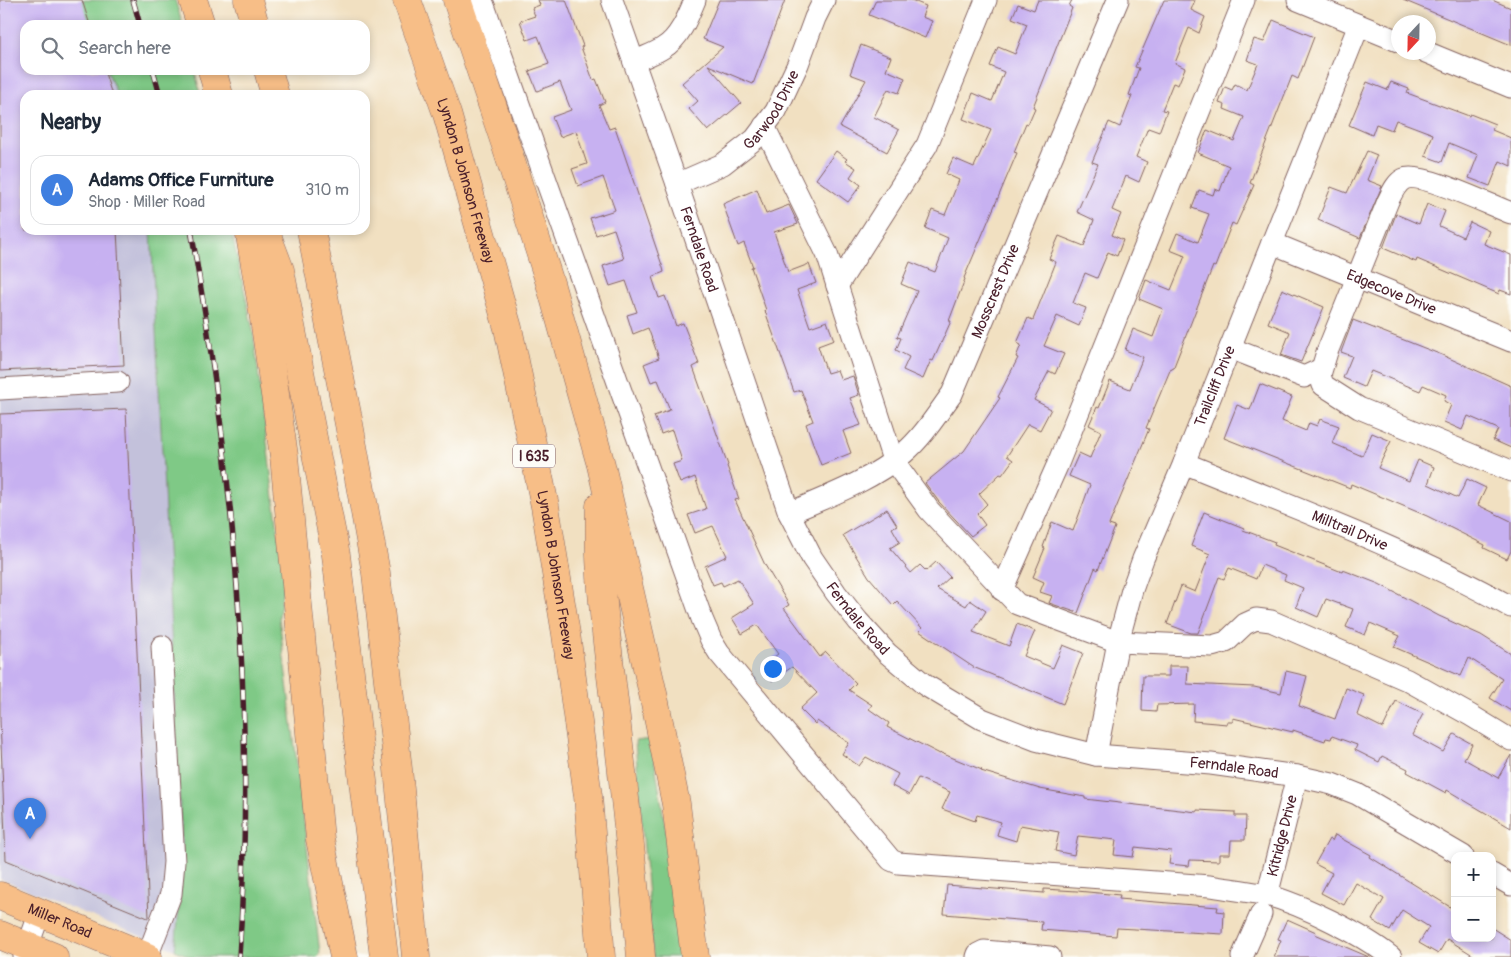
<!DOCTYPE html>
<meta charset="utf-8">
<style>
:root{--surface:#fff;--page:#f2f2f3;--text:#1f2937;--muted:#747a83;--line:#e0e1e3;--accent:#c8321e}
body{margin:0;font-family:Pangolin,sans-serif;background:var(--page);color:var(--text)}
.controls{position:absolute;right:15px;bottom:15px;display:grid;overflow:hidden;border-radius:10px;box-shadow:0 2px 8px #0003}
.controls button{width:45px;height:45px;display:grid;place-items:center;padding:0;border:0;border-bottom:1px solid var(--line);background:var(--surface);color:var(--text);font:25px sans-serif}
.compass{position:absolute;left:1391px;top:15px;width:45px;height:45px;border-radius:50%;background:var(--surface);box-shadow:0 2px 8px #0003;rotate:202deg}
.you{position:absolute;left:772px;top:668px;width:18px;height:18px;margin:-12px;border:4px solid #fff;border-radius:50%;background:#1a73e8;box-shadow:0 0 0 8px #1a73e833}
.badge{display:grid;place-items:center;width:32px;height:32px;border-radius:50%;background:var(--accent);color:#fff;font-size:16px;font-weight:700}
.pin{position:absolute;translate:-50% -41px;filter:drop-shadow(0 1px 2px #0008)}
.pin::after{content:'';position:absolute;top:26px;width:18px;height:15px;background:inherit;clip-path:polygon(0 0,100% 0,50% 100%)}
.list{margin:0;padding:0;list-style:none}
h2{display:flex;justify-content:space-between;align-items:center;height:65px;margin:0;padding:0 20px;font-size:21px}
h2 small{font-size:16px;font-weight:400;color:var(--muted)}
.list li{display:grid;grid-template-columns:32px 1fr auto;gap:15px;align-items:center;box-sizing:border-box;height:70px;margin:0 10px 10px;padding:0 10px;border:1px solid var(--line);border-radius:15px}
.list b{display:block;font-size:19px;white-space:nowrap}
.list p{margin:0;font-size:16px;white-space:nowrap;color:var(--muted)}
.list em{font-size:16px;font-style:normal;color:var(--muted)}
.icon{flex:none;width:28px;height:28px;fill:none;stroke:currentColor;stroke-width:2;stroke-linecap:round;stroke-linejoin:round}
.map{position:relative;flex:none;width:1511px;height:957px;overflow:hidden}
.search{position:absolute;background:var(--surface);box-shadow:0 2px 8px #0003;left:20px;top:20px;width:350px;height:55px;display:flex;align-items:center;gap:12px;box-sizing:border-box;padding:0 18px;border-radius:15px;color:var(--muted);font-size:19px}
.panel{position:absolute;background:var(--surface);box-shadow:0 2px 8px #0003;left:20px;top:90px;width:350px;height:145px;border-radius:15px}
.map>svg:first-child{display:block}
</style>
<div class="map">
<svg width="1511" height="957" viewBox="0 0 1511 957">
<rect width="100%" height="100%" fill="#fdfcf7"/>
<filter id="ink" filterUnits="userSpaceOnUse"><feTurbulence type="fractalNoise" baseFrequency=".02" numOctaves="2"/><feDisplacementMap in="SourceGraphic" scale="10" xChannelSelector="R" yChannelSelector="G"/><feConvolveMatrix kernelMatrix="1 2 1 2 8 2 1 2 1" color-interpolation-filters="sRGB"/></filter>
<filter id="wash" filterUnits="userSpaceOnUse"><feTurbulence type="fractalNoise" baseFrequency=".0096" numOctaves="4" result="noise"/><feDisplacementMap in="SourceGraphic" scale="20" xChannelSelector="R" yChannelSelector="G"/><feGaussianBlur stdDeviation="1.12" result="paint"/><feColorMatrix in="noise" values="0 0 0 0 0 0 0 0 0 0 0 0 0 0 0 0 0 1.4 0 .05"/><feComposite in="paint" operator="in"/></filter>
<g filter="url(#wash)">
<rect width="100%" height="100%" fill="#f1e0c1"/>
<!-- industrial -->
<path fill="#c3c1db" d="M0,0H81L90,25H25V70H107L117,95H25V230H151L183,868L175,950L0,879Z"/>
<!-- green -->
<g fill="#7fc986" stroke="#647458">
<path d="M81,0H175L183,25H90Z"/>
<path d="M107,70H195L200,95H117Z"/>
<path d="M151,230H231L253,330L284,578L279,617L320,953L317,957H191L175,950L183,868Z"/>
<path d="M651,739L676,892L681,957H653L635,741Z"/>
</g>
<g id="blocks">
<!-- building -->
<g fill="#c7b1f1">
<path d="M0,0H82L90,25H25V70H104L112,95H25V230H117L124,365L0,371Z"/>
<path d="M538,0H566L583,46L581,47L593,80L596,79L605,102L599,105L609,129L615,127L663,268L664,272L652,277L659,298L665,296L676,326L683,323L699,364L693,367L728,465L727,466L739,499L735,500L765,565L789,605L784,608L820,657L826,652L856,683L849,690L872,705L869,709L889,723L887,727L940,754L941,753L982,770L981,771L1040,789L1085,797V799L1197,812V810L1235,812V816H1246L1245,840H1231L1230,854H1219V861L1190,860L1189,866L1169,864L1171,851L1135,847L1133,857L1114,855L1116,840L1078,836L1074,855L1055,851L1059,832L1020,825L1016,841L997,835L1001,822L977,815L975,821L942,809L950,792L918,778L909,795L892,786L898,774L866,757L859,766L842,754L849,743L817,721L815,724L800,709L817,693L792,667L772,681L761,667L778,654L757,625L742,634L732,618L754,604L738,579L723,586L721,582L713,585L705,566L727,556L713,526L695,533L688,515L706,509L695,477L680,483L673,464L682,461L672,430L661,434L654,416L670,410L658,380L651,382L644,364L659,358L648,328L633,334L627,315L637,312L626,281L610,286L603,266L624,259L614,229L596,235L590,218L615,210L603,177L578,186L572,169L587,164L576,131L560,137L552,117L571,110L560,82L537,91L529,71L549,64L538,36L527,40L520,21L535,16L532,8L540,5Z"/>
<path d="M719,0H785L753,84L708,65L741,103L708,131L689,109L698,101L682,83L723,47L703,39Z"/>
<path d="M876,0H911L926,6L922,17L932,21L925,38L869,15Z"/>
<path d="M1038,0H1072L1069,6L1072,8L1033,107L1035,108L1028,124L1026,123L1014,152L1017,153L964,278L965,279L949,321H951L933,361L931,360L923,379L903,370L909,357L896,350L901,338L897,337L917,291L901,284L910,262L935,272L948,238L925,228L932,210L945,215L959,180L946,174L953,158L974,167L991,130L963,119L973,93L992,101L1004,72L990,66L998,47L1015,54L1027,24L1012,18L1018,4L1034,10Z"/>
<path d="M1164,0H1195L1191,10L1205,17L1199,33L1189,28L1175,63L1185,68L1178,85L1173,83L1162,110L1167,111L1159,132L1148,128L1136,157L1147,162L1139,182L1126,176L1112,210L1121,214L1112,235L1123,240L1117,256L1108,252L1097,278L1085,273L1073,303L1086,308L1079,326L1057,316L1044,346L1064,354L1055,374L1049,371L1034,400L1051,409L1040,430L1028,424L1007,456L1013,460L1002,475L1000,474L979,494L987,504L977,514L985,525L971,536L939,502L925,483L964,451L1000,398L998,397L1018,358L1016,357L1021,345L1017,343L1028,318L1033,320L1056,262L1049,259L1059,236L1084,246L1094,220L1077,212L1098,164L1092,162L1109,122L1120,127L1132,96L1129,95L1139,68L1135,67Z"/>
<path d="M1403,0H1492L1511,8V45Z"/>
<path d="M1273,20L1314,37L1298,79L1292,76L1250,183L1254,185L1236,225L1232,223L1215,267L1213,266L1173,369L1171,368L1146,428L1149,429L1109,525L1115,527L1098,570L1095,568L1078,613L1049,603L1052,596L1040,592L1044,582L1033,577L1045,548L1043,547L1052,522L1073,531L1090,485L1069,476L1079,453L1090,458L1101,431L1089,425L1097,407L1099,408L1110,381L1130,389L1143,357L1125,350L1133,329L1153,337L1163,309L1139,299L1146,280L1171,290L1185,256L1170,250L1177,233L1198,242L1209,214L1192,208L1199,190L1213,195L1215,189L1220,191L1229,166L1198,153L1207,130L1234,141L1244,117L1224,109L1225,105L1219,103L1225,87L1232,90L1235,84L1247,90L1258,64L1247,60L1254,39L1264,42Z"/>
<path d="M861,45L891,57L886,70L905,78L899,93L888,89L874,117L899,130L887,152L840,127L866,80L850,74Z"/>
<path d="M1367,82L1387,90L1391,82L1409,89L1407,93L1469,116L1470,114L1495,124L1492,130L1511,138V166L1500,161L1490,186L1469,178L1478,155L1449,143L1442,162L1425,156L1433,134L1396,120L1392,130L1376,124L1372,135L1349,125Z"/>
<path d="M836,151L847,159L845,161L856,168L850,177L861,185L848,202L816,179Z"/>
<path d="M1367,151L1377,155L1367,180L1382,186L1360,238L1318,220L1331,187L1347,193Z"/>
<path d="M757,189L766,214L789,205L798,224L774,232L788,272L809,264L816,283L797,290L810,327L827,321L834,340L818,346L827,373L837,370L841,380L853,376L859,395L850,398L861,425L843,431L851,453L821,465L806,424L813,421L801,390L794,392L765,311L766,310L751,267H753L744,243L738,246L723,204Z"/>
<path d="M1427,204L1445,211L1439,226L1463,237L1470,222L1489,231L1484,244L1511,255V294L1500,290L1499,294L1417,259L1416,262L1383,248L1396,214L1419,224Z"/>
<path d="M1282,289L1324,307L1301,362L1281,355L1290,332L1268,323Z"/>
<path d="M1353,320L1442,355L1511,386V448L1493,440L1498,429L1468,416L1462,430L1444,422L1451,405L1444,401L1446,395L1423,385L1420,391L1371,371L1364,387L1343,378L1352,356L1341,352Z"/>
<path d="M1260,384L1292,397L1282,421L1306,431L1309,423L1317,426L1320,419L1339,426L1332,443L1362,456L1372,433L1391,441L1378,468L1409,481L1418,460L1434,467L1428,484L1458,498L1467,479L1486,488L1478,505L1511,521V551L1507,559L1484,548L1485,545L1427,516L1351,484L1350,488L1224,438L1237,405L1250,410Z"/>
<path d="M126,409L149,917L148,918L6,860L0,721V414Z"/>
<path d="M887,509L897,525L892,528L900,542L890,548L911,573L920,565L926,571L936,562L950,577L937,589L966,606L970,600L986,611L973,632L1009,646L1017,624L1035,631L1024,656L1053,668L1063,645L1083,653L1063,704L973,667L919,631L922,628L897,601L893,605L869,577L843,535Z"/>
<path d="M1204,512L1244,528L1243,530L1275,542L1274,545L1342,572L1343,570L1379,584L1439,616L1481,635L1511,654V711L1490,698L1502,679L1469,658L1461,676L1394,647L1400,636L1370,623L1365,635L1346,627L1353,609L1326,599L1318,617L1296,607L1303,588L1284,580L1286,575L1262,565L1256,579L1229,568L1224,579L1219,577L1198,633H1191L1167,624L1181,586L1195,592L1210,554L1191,546Z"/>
<path d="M1169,666H1188L1187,684L1254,687L1281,693L1286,671L1307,676L1299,706L1335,719L1346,688L1364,695L1357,715L1383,728L1396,701L1423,714L1412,735L1443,752L1454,734L1472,744L1464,759L1498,778L1511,755V828L1447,790L1446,793L1407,772L1408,769L1382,756L1379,762L1355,750L1357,745L1332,736L1331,739L1326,738L1325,741L1293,730V732L1233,718V722H1227V724L1193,721L1194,704L1157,705L1156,712L1142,711L1143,676H1169Z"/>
<path d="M1335,835L1371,855L1370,857L1455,910V938H1492V928L1511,940V957H1476L1447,939L1438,954L1419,943L1429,927L1402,910L1390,931L1372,920L1384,899L1356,883L1344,905L1321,893L1332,873L1315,864L1329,839L1332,841Z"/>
<path d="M947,885L1044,893V889L1077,891L1120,895L1119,899L1218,907L1217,911L1224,912L1223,934L1117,928L1116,936L1041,930L1042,922L944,914Z"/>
<path d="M1287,919L1316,932L1315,934L1369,957H1274L1281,940L1278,939Z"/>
</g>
</g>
</g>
<g filter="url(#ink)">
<use href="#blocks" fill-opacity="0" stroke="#846360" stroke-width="1"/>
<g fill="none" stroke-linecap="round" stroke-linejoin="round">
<defs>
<g id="minor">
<path d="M482,0L702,619L711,640L719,653L891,860L898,863L1210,886C1229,889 1248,891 1267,895C1303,905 1362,934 1391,957"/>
<path id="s1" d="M612,0L677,184L789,513L812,558L836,593L858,621L887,653L925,685L982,719L1036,740L1096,755L1211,764L1297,776L1332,784L1357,794L1463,856"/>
<path d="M1298,0L1398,41"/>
<path d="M1426,52L1511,87"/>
<path d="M634,62C643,57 654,54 663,48C679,39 688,17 695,0"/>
<path d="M764,126L827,254L893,460L929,510L1017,604L1118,642L1212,646L1226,642L1245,624L1256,619L1271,621L1407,680L1470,715L1511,740"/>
<path id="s2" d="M677,184L723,164L755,139L776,111L798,64L815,18L824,0"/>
<path d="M1511,213C1492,206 1420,171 1404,179C1396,183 1392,193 1388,201L1327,352L1320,375L1323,385L1359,408L1511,471"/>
<path id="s3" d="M1272,243L1511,341"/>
<path d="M837,286L927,145L986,0"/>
<path d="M1230,348L1304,377L1321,369"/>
<path d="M0,389L118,382"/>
<path id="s4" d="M1184,463C1294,508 1407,549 1511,607"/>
<path id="s5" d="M789,513C829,496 870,481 904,453C923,437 937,414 952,394L1118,0"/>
<path d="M1002,590L1057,466L1244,0"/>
<path id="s6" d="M1096,755L1118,642L1132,590L1143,559L1184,463L1359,25"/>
<path d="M1492,874L1511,885"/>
<path id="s7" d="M1267,896L1297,776"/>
<path d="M24,957L40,912"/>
<path d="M147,957L171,894L174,862L162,646"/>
<path d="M977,957L978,954L984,951L1050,957"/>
<path d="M1242,957L1261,914"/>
</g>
<g id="major">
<path d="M193,0L201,25"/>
<path d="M457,0L505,143L550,283L601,465L654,698L676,804L695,957"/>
<path d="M212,70L219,95"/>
<path d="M249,230L262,305L284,456L320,839L344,957"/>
<path d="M600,506C597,577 608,648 616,718C625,798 634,877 641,957"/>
<path id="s8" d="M0,896L147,957"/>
<path d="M0,935L54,957"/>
</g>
<g id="highway">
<path d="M248,0L255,25"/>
<path id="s9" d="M407,0L447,114L508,328L545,506L566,634L588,796L601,957"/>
<path d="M268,70L275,95"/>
<path d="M265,230L280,270L336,555L384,957"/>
<path d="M311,230L349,424L376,573L398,769L416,957"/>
</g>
</defs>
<!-- minor casing -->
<use href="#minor" stroke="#846360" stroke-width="23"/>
<!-- major casing -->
<use href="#major" stroke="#846360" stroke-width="29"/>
<!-- highway casing -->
<use href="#highway" stroke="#846360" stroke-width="29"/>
<!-- minor -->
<use href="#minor" stroke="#fff" stroke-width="21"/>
<!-- major -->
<use href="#major" stroke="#f7be87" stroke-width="28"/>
<!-- highway -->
<use href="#highway" stroke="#f7be87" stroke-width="28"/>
<defs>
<g id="rail">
<path d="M133,0L140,25"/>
<path d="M153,70L160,95"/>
<path d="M191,230C234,469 256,714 239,957"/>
</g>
</defs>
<!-- rail casing -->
<use href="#rail" stroke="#4a1f2b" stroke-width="5.5"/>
<!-- rail -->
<use href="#rail" stroke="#fdfcf7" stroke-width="4" stroke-dasharray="11" stroke-linecap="butt"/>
</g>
</g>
<g text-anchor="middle" stroke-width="4.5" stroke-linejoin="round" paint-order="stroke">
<!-- shield labels -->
<rect fill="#fdfcf7" stroke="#806168" stroke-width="1" x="513" y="444.5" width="42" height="23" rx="4"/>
<g font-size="14" font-weight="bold" fill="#4a1f2b">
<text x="534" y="461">I 635</text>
</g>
<!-- street labels -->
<g font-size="15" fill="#4a1f2b" stroke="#fdfcf7">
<text dy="5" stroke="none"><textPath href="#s2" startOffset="124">Garwood Drive</textPath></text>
<text dy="5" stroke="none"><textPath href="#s9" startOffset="190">Lyndon B Johnson Freeway</textPath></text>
<text dy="5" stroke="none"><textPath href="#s1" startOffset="264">Ferndale Road</textPath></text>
<text dy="5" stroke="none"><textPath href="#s5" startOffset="318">Mosscrest Drive</textPath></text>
<text dy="5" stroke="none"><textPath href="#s3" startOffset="129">Edgecove Drive</textPath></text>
<text dy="5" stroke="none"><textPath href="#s6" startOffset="389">Trailcliff Drive</textPath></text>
<text dy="5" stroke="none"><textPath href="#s4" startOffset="179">Milltrail Drive</textPath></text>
<text dy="5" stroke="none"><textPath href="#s9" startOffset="595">Lyndon B Johnson Freeway</textPath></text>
<text dy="5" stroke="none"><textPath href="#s1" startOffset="669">Ferndale Road</textPath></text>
<text dy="5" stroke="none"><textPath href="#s1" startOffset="1089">Ferndale Road</textPath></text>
<text dy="5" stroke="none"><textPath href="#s7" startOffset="62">Kitridge Drive</textPath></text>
<text dy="5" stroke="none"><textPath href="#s8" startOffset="65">Miller Road</textPath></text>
</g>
</g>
</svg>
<div class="controls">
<button>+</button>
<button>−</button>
</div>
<svg class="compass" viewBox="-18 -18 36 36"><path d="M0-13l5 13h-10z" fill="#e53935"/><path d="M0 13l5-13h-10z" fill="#747a83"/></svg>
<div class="you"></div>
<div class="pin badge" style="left:30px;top:839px;background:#3f7fe0">A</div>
<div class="search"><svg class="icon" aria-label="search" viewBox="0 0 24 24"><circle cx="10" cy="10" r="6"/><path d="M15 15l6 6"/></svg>Search here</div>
<section class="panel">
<h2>Nearby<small></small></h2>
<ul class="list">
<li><span class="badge" style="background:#3f7fe0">A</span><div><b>Adams Office Furniture</b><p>Shop · Miller Road</p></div><em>310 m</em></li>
</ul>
</section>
</div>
